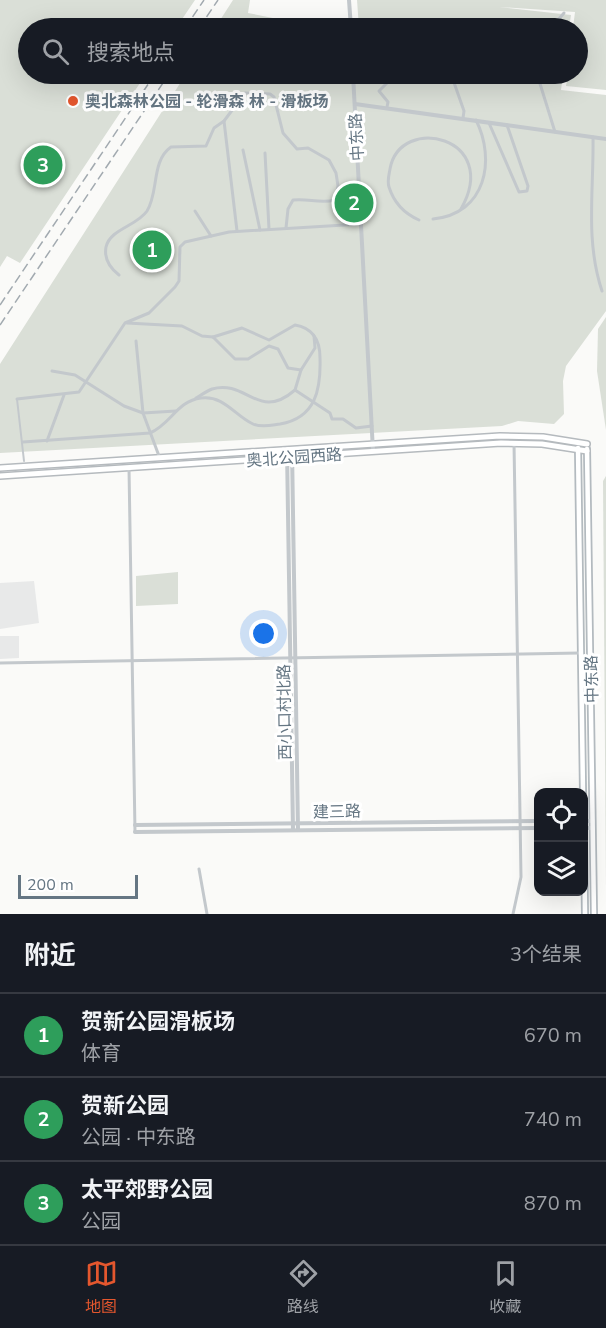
<!DOCTYPE html>
<html lang="zh">
<meta charset="utf-8">
<style>
:root{--surface:#171b24;--page:#242831;--text:#f1f3f6;--muted:#9ea1a6;--line:#363941;--accent:#e4572e}
body{margin:0;font-family:"Nunito Sans","Noto Sans SC",sans-serif;background:var(--page);color:var(--text)}
.controls{position:absolute;right:18px;bottom:18px;display:grid;overflow:hidden;border-radius:12px;box-shadow:0 6px 24px #0002}
.controls button{width:54px;height:54px;display:grid;place-items:center;padding:0;border:0;border-bottom:2px solid var(--line);background:var(--surface);color:var(--text);font:30px sans-serif}
.scale{position:absolute;left:18px;bottom:15px;width:120px;box-sizing:border-box;padding-left:6px;border:3px solid #657683;border-top:0;font-size:16px;line-height:21px;white-space:nowrap;color:#657683;-webkit-text-stroke:4px #fff;paint-order:stroke}
.you{position:absolute;left:264px;top:634px;width:21px;height:21px;margin:-15px;border:4px solid #fff;border-radius:50%;background:#1a73e8;box-shadow:0 0 0 9px #1a73e833}
.badge{display:grid;place-items:center;width:39px;height:39px;border-radius:50%;background:var(--accent);color:#fff;font-size:20px;font-weight:700}
.pin{position:absolute;translate:-50% -50%;border:3px solid #fff;box-shadow:0 2px 6px #0006}
.list{margin:0;padding:0;list-style:none}
h2{display:flex;justify-content:space-between;align-items:center;height:78px;margin:0;padding:0 24px;font-size:26px}
h2 small{font-size:20px;font-weight:400;color:var(--muted)}
.list li{display:grid;grid-template-columns:39px 1fr auto;gap:18px;align-items:center;box-sizing:border-box;height:84px;padding:0 24px;border-top:2px solid var(--line)}
.list b{display:block;font-size:22px;white-space:nowrap}
.list p{margin:0;font-size:20px;white-space:nowrap;color:var(--muted)}
.list em{font-size:20px;font-style:normal;color:var(--muted)}
.icon{flex:none;width:33px;height:33px;fill:none;stroke:currentColor;stroke-width:2;stroke-linecap:round;stroke-linejoin:round}
.map{position:relative;flex:none;width:606px;height:914px;overflow:hidden}
.search{position:absolute;background:var(--surface);box-shadow:0 6px 24px #0002;left:18px;right:18px;top:18px;height:66px;display:flex;align-items:center;gap:15px;box-sizing:border-box;padding:0 21px;border-radius:33px;color:var(--muted);font-size:22px}
.sheet{height:330px;background:var(--surface)}
nav{display:flex;justify-content:space-around;align-items:center;box-sizing:border-box;height:84px;border-top:2px solid var(--line);background:var(--surface);font-size:16px;color:var(--muted)}
nav a{display:grid;justify-items:center;gap:3px}
nav .on{color:var(--accent)}
.map>svg:first-child{display:block}
</style>
<div class="map">
<svg width="606" height="914" viewBox="0 0 606 914">
<rect width="100%" height="100%" fill="#fafaf8"/>
<!-- built -->
<g fill="#e8e9e9">
<path d="M34,581L39,623L0,629V583Z"/>
<path d="M0,636H19V658L0,659Z"/>
</g>
<!-- green -->
<g fill="#dadfd7">
<path d="M0,0H195L176,28H28V74H146L20,263L7,256L0,267Z"/>
<path d="M233,0H250L248,13L323,28H215Z"/>
<path d="M357,0H606V90L566,86L568,74H578V28H573L575,12L499,7L571,15L569,28H359Z"/>
<path d="M186,74H563L561,90L606,95V311L566,366L563,381L564,414L554,424L518,421L502,426L0,453V364Z"/>
<path d="M606,317V430L597,371L598,329Z"/>
<path d="M606,476V888L603,481Z"/>
<path d="M178,572V604L136,606V576Z"/>
</g>
<g fill="none" stroke-linecap="round" stroke-linejoin="round">
<defs>
<g id="secondary">
<path d="M578,448L583,792"/>
<path d="M587,449L594,914"/>
<path d="M584,830L585,914"/>
</g>
<g id="primary">
<path d="M0,468L500,436L543,437L587,444"/>
<path d="M0,476L501,443L542,444L587,451"/>
</g>
</defs>
<!-- secondary casing -->
<use href="#secondary" stroke="#b3babf" stroke-width="8"/>
<!-- primary casing -->
<use href="#primary" stroke="#b5babe" stroke-width="8"/>
<!-- pedestrian -->
<path stroke="#c3c8cc" stroke-width="2" d="M17,399L24,461"/>
<!-- minor -->
<g stroke="#c3c8cc" stroke-width="3">
<path d="M420,28L431,24L435,28"/>
<path d="M551,28L564,13"/>
<path d="M451,74L464,111L463,118"/>
<path d="M537,74L555,132"/>
<path d="M387,107L388,102L379,91L396,74"/>
<path d="M224,121L237,231"/>
<path d="M489,123L519,192L527,191L528,186L507,125"/>
<path d="M593,137C594,190 585,240 602,291"/>
<path d="M243,150L260,230"/>
<path d="M265,153L269,229"/>
<path d="M195,211L211,236"/>
<path d="M433,219C486,214 496,160 476,120"/>
<path d="M419,220C403,213 394,203 389,187C387,181 389,175 390,169C400,113 502,137 461,209"/>
<path d="M119,275C110,268 104,258 106,247C110,229 137,226 147,211C159,192 151,161 171,147L206,146L214,128L224,121L245,93L270,94L274,97L283,133L297,149L308,148L329,160L336,173L338,186L335,200C320,204 308,198 293,200L288,209L286,228"/>
<path d="M127,323L182,326L202,336L213,337L235,359H248L269,346L278,349L288,368L301,370L315,348L314,336"/>
<path d="M136,341L143,413L159,456"/>
<path d="M52,371L75,375L124,406L143,413L176,411"/>
<path d="M295,390L330,413L332,419H343L356,428L372,426"/>
<path d="M196,398C201,395 207,391 212,389C247,379 258,422 295,390L301,370"/>
<path d="M17,399L79,392L125,323L149,313L175,287L179,281L180,247L185,242L229,232L361,224"/>
<path d="M47,441L64,395"/>
<path d="M23,442L150,433C171,424 177,401 201,398C224,395 235,416 253,424C262,428 272,425 280,424C316,418 321,389 320,358C320,340 313,328 295,325L269,340L242,328L213,337"/>
<path d="M129,468L135,832"/>
<path d="M0,663L580,653"/>
<path d="M199,869L207,914"/>
<path d="M513,914L521,877L514,443"/>
</g>
<!-- tertiary -->
<g stroke="#c3c8cc" stroke-width="4">
<path d="M349,0L351,28"/>
<path d="M353,74L373,451"/>
<path d="M355,104L606,139"/>
<path d="M292,449L298,830"/>
<path d="M287,450L293,830"/>
<path d="M584,821H593"/>
<path d="M135,825L538,821"/>
<path d="M584,828H593"/>
<path d="M135,832L538,828"/>
</g>
<!-- secondary -->
<use href="#secondary" stroke="#fff" stroke-width="4.5"/>
<!-- primary -->
<use href="#primary" stroke="#fff" stroke-width="5"/>
<!-- rail -->
<g stroke="#a2aab0" stroke-width="1.5" stroke-dasharray="9 4.5" stroke-linecap="butt">
<path d="M185,28L204,0"/>
<path d="M199,28L218,0"/>
<path d="M0,305L155,74"/>
<path d="M0,325L169,74"/>
</g>
</g>
<!-- markers -->
<circle fill="#e4572e" stroke="#fff" stroke-width="2" cx="73" cy="101" r="6"/>
<g text-anchor="middle" stroke-width="6" stroke-linejoin="round" paint-order="stroke">
<!-- poi labels -->
<g font-size="16" font-weight="bold" fill="#657683" stroke="#fff" text-anchor="start">
<text x="85" y="107">奥北森林公园 - 轮滑森 林 - 滑板场</text>
</g>
<!-- street labels -->
<g font-size="16" fill="#657683" stroke="#fff">
<text transform="translate(356 137) rotate(-93)" y="6">中东路</text>
<text transform="translate(294 457) rotate(-4)" y="6">奥北公园西路</text>
<text transform="translate(591 679) rotate(-91)" y="6">中东路</text>
<text transform="translate(284 712) rotate(-91)" y="6">西小口村北路</text>
<text transform="translate(337 811) rotate(-1)" y="6">建三路</text>
</g>
</g>
</svg>
<div class="controls">
<button><svg class="icon" aria-label="locate" viewBox="0 0 24 24"><circle cx="12" cy="12" r="6"/><path d="M12 2v4M12 18v4M2 12h4M18 12h4"/></svg></button>
<button><svg class="icon" aria-label="layers" viewBox="0 0 24 24"><path d="M12 4l9 5-9 5-9-5zM3 14l9 5 9-5"/></svg></button>
</div>
<div class="scale">200 m</div>
<div class="you"></div>
<div class="pin badge" style="left:152px;top:250px;background:#2e9e5b">1</div>
<div class="pin badge" style="left:354px;top:203px;background:#2e9e5b">2</div>
<div class="pin badge" style="left:43px;top:165px;background:#2e9e5b">3</div>
<div class="search"><svg class="icon" aria-label="search" viewBox="0 0 24 24"><circle cx="10" cy="10" r="6"/><path d="M15 15l6 6"/></svg>搜索地点</div>
</div>
<section class="sheet">
<h2>附近<small>3个结果</small></h2>
<ul class="list">
<li><span class="badge" style="background:#2e9e5b">1</span><div><b>贺新公园滑板场</b><p>体育</p></div><em>670 m</em></li>
<li><span class="badge" style="background:#2e9e5b">2</span><div><b>贺新公园</b><p>公园 · 中东路</p></div><em>740 m</em></li>
<li><span class="badge" style="background:#2e9e5b">3</span><div><b>太平郊野公园</b><p>公园</p></div><em>870 m</em></li>
</ul>
</section>
<nav>
<a class="on"><svg class="icon" aria-label="map" viewBox="0 0 24 24"><path d="M3 6l6-2 6 2 6-2v14l-6 2-6-2-6 2zM9 4v14M15 6v14"/></svg>地图</a>
<a><svg class="icon" aria-label="directions" viewBox="0 0 24 24"><path d="M12 3l9 9-9 9-9-9zM9 14v-3h6M13 9l2 2-2 2"/></svg>路线</a>
<a><svg class="icon" aria-label="saved" viewBox="0 0 24 24"><path d="M7 4h10v16l-5-4-5 4z"/></svg>收藏</a>
</nav>
